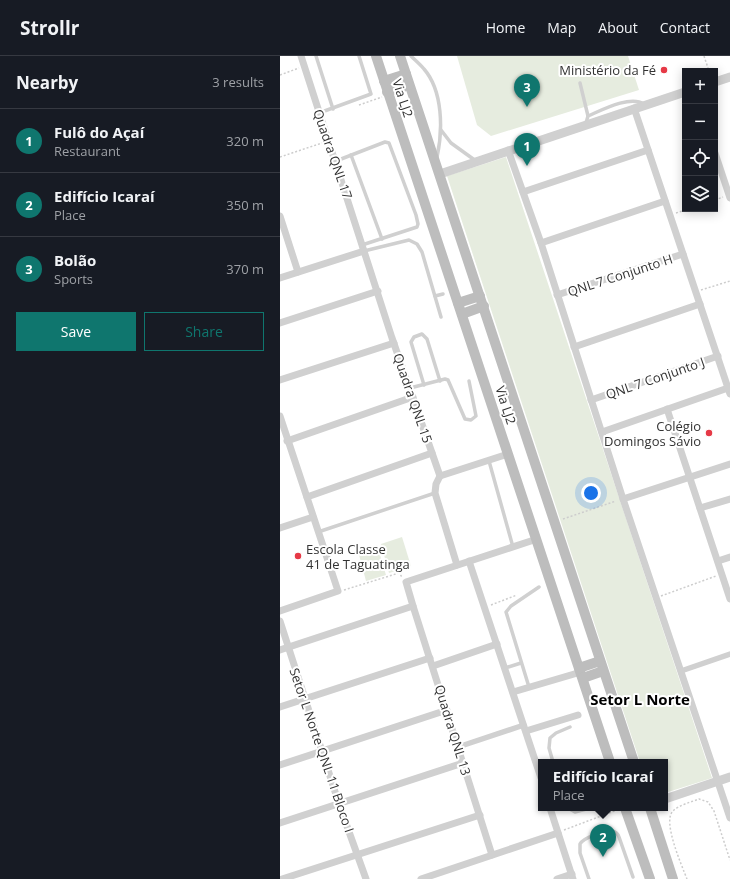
<!DOCTYPE html>
<meta charset="utf-8">
<style>
:root{--surface:#171b24;--page:#20242c;--text:#f1f3f6;--muted:#9ea1a6;--line:#363941;--accent:#0f766e}
body{margin:0;font-family:"Open Sans",sans-serif;background:var(--page);color:var(--text)}
.controls{position:absolute;right:12px;top:12px;display:grid;overflow:hidden;border-radius:0px;box-shadow:0 2px 10px #0003}
.controls button{width:36px;height:36px;display:grid;place-items:center;padding:0;border:0;border-bottom:1px solid var(--line);background:var(--surface);color:var(--text);font:20px sans-serif}
.you{position:absolute;left:311px;top:437px;width:14px;height:14px;margin:-10px;border:3px solid #fff;border-radius:50%;background:#1a73e8;box-shadow:0 0 0 6px #1a73e833}
.badge{display:grid;place-items:center;width:26px;height:26px;border-radius:50%;background:var(--accent);color:#fff;font-size:13px;font-weight:700}
.pin{position:absolute;translate:-50% -33px;filter:drop-shadow(0 1px 2px #0008)}
.pin::after{content:'';position:absolute;top:21px;width:14px;height:12px;background:inherit;clip-path:polygon(0 0,100% 0,50% 100%)}
.popup{position:absolute;left:258px;top:703px;width:130px;height:52px;box-sizing:border-box;display:grid;place-content:center;border-radius:0px;background:var(--surface);filter:drop-shadow(0 1px 3px #0005);font-size:13px;white-space:nowrap;color:var(--muted)}
.popup b{font-size:15px;color:var(--text)}
.popup::after{content:'';position:absolute;left:50%;top:100%;margin-left:-8px;border:8px solid transparent;border-top-color:var(--surface)}
.list{margin:0;padding:0;list-style:none}
h2{display:flex;justify-content:space-between;align-items:center;height:52px;margin:0;padding:0 16px;font-size:17px}
h2 small{font-size:13px;font-weight:400;color:var(--muted)}
.list li{display:grid;grid-template-columns:26px 1fr auto;gap:12px;align-items:center;box-sizing:border-box;height:64px;padding:0 16px;border-top:1px solid var(--line)}
.list b{display:block;font-size:15px;white-space:nowrap}
.list p{margin:0;font-size:13px;white-space:nowrap;color:var(--muted)}
.list em{font-size:13px;font-style:normal;color:var(--muted)}
.actions{display:flex;gap:8px;padding:12px 16px}
.actions a{flex:1;padding:9px 0;border:1px solid var(--accent);border-radius:0px;text-align:center;font-size:14px;color:var(--accent)}
.actions .main{background:var(--accent);color:#fff}
.icon{flex:none;width:22px;height:22px;fill:none;stroke:currentColor;stroke-width:2;stroke-linecap:round;stroke-linejoin:round}
.map{position:relative;flex:none;width:450px;height:823px;overflow:hidden}
header{display:flex;align-items:center;gap:24px;box-sizing:border-box;height:56px;padding:0 20px;background:var(--surface);border-bottom:1px solid var(--line)}
header strong{font-size:19px}
nav{display:flex;gap:22px;margin-inline-start:auto;font-size:14px}
main{display:flex}
aside{flex:1;background:var(--surface)}
.map>svg:first-child{display:block}
</style>
<header>
<strong>Strollr</strong>
<nav><a>Home</a><a>Map</a><a>About</a><a>Contact</a></nav>
</header>
<main>
<aside>
<h2>Nearby<small>3 results</small></h2>
<ul class="list">
<li><span class="badge">1</span><div><b>Fulô do Açaí</b><p>Restaurant</p></div><em>320 m</em></li>
<li><span class="badge">2</span><div><b>Edifício Icaraí</b><p>Place</p></div><em>350 m</em></li>
<li><span class="badge">3</span><div><b>Bolão</b><p>Sports</p></div><em>370 m</em></li>
</ul>
<div class="actions"><a class="main">Save</a><a>Share</a></div>
</aside>
<div class="map">
<svg width="450" height="823" viewBox="0 0 450 823">
<rect width="100%" height="100%" fill="#fff"/>
<!-- green -->
<g fill="#e6ecdf">
<path d="M177,0H348L359,34L211,80L197,69Z"/>
<path d="M226,101L432,722L385,737V706H360L167,120Z"/>
<path d="M122,481L131,510L109,517L101,488Z"/>
<path d="M97,489L106,519L86,525L78,495Z"/>
</g>
<g fill="none" stroke-linecap="round" stroke-linejoin="round">
<!-- path -->
<g stroke="#cdcdcd" stroke-width="1.5" stroke-dasharray="2 2" stroke-linecap="butt">
<path d="M424,0L429,15"/>
<path d="M0,19L19,12"/>
<path d="M79,49L102,41"/>
<path d="M0,101L42,87"/>
<path d="M435,144L443,141"/>
<path d="M396,157L408,153"/>
<path d="M421,234L450,225"/>
<path d="M283,463L336,445"/>
<path d="M64,534L119,517L122,521"/>
<path d="M381,540L436,520"/>
<path d="M211,549L237,539"/>
<path d="M284,774L337,754"/>
<path d="M407,823C402,810 382,765 393,755C399,749 411,746 419,743L428,746L434,755L450,804"/>
</g>
<!-- service -->
<g stroke="#d0d0d0" stroke-width="3.5">
<path d="M36,0L53,53"/>
<path d="M131,0C135,4 140,8 144,13C163,35 163,74 157,101"/>
<path d="M300,27L308,60"/>
<path d="M39,57L91,38L79,0"/>
<path d="M306,67L308,60C322,54 350,39 364,48"/>
<path d="M161,74L171,87L196,105"/>
<path d="M71,99L102,183"/>
<path d="M56,105L105,86L109,87L136,159L138,168L137,171L82,189"/>
<path d="M84,195L129,184L137,188L142,196L161,261"/>
<path d="M155,240L163,238"/>
<path d="M144,329L131,286L134,281L142,278L147,283L160,325"/>
<path d="M130,332L165,323L168,324L185,363L191,364L196,360L189,325"/>
<path d="M209,405L233,491"/>
<path d="M38,476L155,437"/>
<path d="M225,612L241,607"/>
<path d="M249,631L226,556L231,550L259,531"/>
<path d="M273,706L269,692L270,682L276,677L290,671"/>
<path d="M288,752L295,756L310,752"/>
<path d="M309,823L300,797V788C303,782 325,774 332,775C336,776 338,778 339,781L353,821"/>
</g>
<!-- pedestrian -->
<g stroke="#d0d0d0" stroke-width="5.5">
<path d="M401,615L450,598"/>
<path d="M178,691L244,669"/>
</g>
<!-- minor -->
<g stroke="#d0d0d0" stroke-width="7">
<path d="M21,0L112,282L160,420L228,398"/>
<path d="M354,52L450,338"/>
<path d="M228,94L261,187L343,443L450,762"/>
<path d="M435,97L450,142"/>
<path d="M243,136L368,94"/>
<path d="M0,160L18,216"/>
<path d="M261,187L385,145"/>
<path d="M0,222L84,195"/>
<path d="M277,239L403,198"/>
<path d="M0,267L98,235"/>
<path d="M294,291L420,248"/>
<path d="M0,324L114,287"/>
<path d="M311,344L438,300"/>
<path d="M387,353L450,543"/>
<path d="M0,360L58,535L0,555"/>
<path d="M322,376L448,332"/>
<path d="M7,385L133,341"/>
<path d="M160,420L156,428L155,437L177,509"/>
<path d="M27,441L152,397"/>
<path d="M343,443L450,408"/>
<path d="M420,452L450,443"/>
<path d="M0,472L33,461"/>
<path d="M189,505L261,722"/>
<path d="M438,505L450,501"/>
<path d="M133,550L212,799"/>
<path d="M0,565L59,748L86,823"/>
<path d="M0,594L133,550L126,526L257,483"/>
<path d="M153,610L217,588"/>
<path d="M233,636L301,616"/>
<path d="M0,651L150,602"/>
<path d="M246,675L298,659"/>
<path d="M0,709L167,654"/>
<path d="M270,752L293,823"/>
<path d="M0,767L183,707"/>
<path d="M2,823L200,759"/>
<path d="M141,823L278,777"/>
<path d="M277,823L292,818"/>
</g>
<!-- tertiary -->
<g stroke="#d0d0d0" stroke-width="9">
<path d="M435,26L450,21"/>
<path d="M160,118L405,36"/>
<path d="M385,743L450,721"/>
</g>
<!-- secondary -->
<g stroke="#bdbdbd" stroke-width="10">
<path d="M96,0L330,706"/>
<path d="M120,0L354,706"/>
<path d="M104,25L126,18"/>
<path d="M107,36L129,29"/>
<path d="M178,247L200,240"/>
<path d="M182,258L204,250"/>
<path d="M299,612L320,605"/>
<path d="M303,622L323,615"/>
<path d="M345,752L370,823"/>
<path d="M370,752L393,823"/>
</g>
</g>
<!-- markers -->
<g fill="#e63946" stroke="#fff" stroke-width="1.5">
<circle cx="384" cy="14" r="4"/>
<circle cx="429" cy="377" r="4"/>
<circle cx="18" cy="500" r="4"/>
</g>
<g text-anchor="middle" stroke-width="4" stroke-linejoin="round" paint-order="stroke">
<!-- poi labels -->
<g font-size="13" fill="#333" stroke="#fff" text-anchor="end">
<text x="376" y="19">Ministério da Fé</text>
<text x="421" y="375">Colégio<tspan x="421" dy="15">Domingos Sávio</tspan></text>
<text x="26" y="498" text-anchor="start">Escola Classe<tspan x="26" dy="15">41 de Taguatinga</tspan></text>
</g>
<!-- street labels -->
<g font-size="13" fill="#333" stroke="#fff">
<text transform="translate(123 42) rotate(72)" y="5">Via LJ2</text>
<text transform="translate(53 98) rotate(71)" y="5">Quadra QNL 17</text>
<text transform="translate(340 219) rotate(-18)" y="5">QNL 7 Conjunto H</text>
<text transform="translate(375 322) rotate(-19)" y="5">QNL 7 Conjunto J</text>
<text transform="translate(133 342) rotate(71)" y="5">Quadra QNL 15</text>
<text transform="translate(226 349) rotate(72)" y="5">Via LJ2</text>
<text transform="translate(173 674) rotate(73)" y="5">Quadra QNL 13</text>
<text transform="translate(42 694) rotate(71)" y="5">Setor L Norte QNL 11 Bloco I</text>
</g>
<!-- quarter labels -->
<g font-size="15" font-weight="bold" fill="#000" stroke="#fff">
<text x="360" y="649">Setor L Norte</text>
</g>
</g>
</svg>
<div class="controls">
<button>+</button>
<button>−</button>
<button><svg class="icon" aria-label="locate" viewBox="0 0 24 24"><circle cx="12" cy="12" r="6"/><path d="M12 2v4M12 18v4M2 12h4M18 12h4"/></svg></button>
<button><svg class="icon" aria-label="layers" viewBox="0 0 24 24"><path d="M12 4l9 5-9 5-9-5zM3 14l9 5 9-5"/></svg></button>
</div>
<div class="you"></div>
<div class="pin badge" style="left:247px;top:110px">1</div>
<div class="pin badge" style="left:323px;top:801px">2</div>
<div class="popup"><b>Edifício Icaraí</b>Place</div>
<div class="pin badge" style="left:247px;top:51px">3</div>
</div>
</main>
